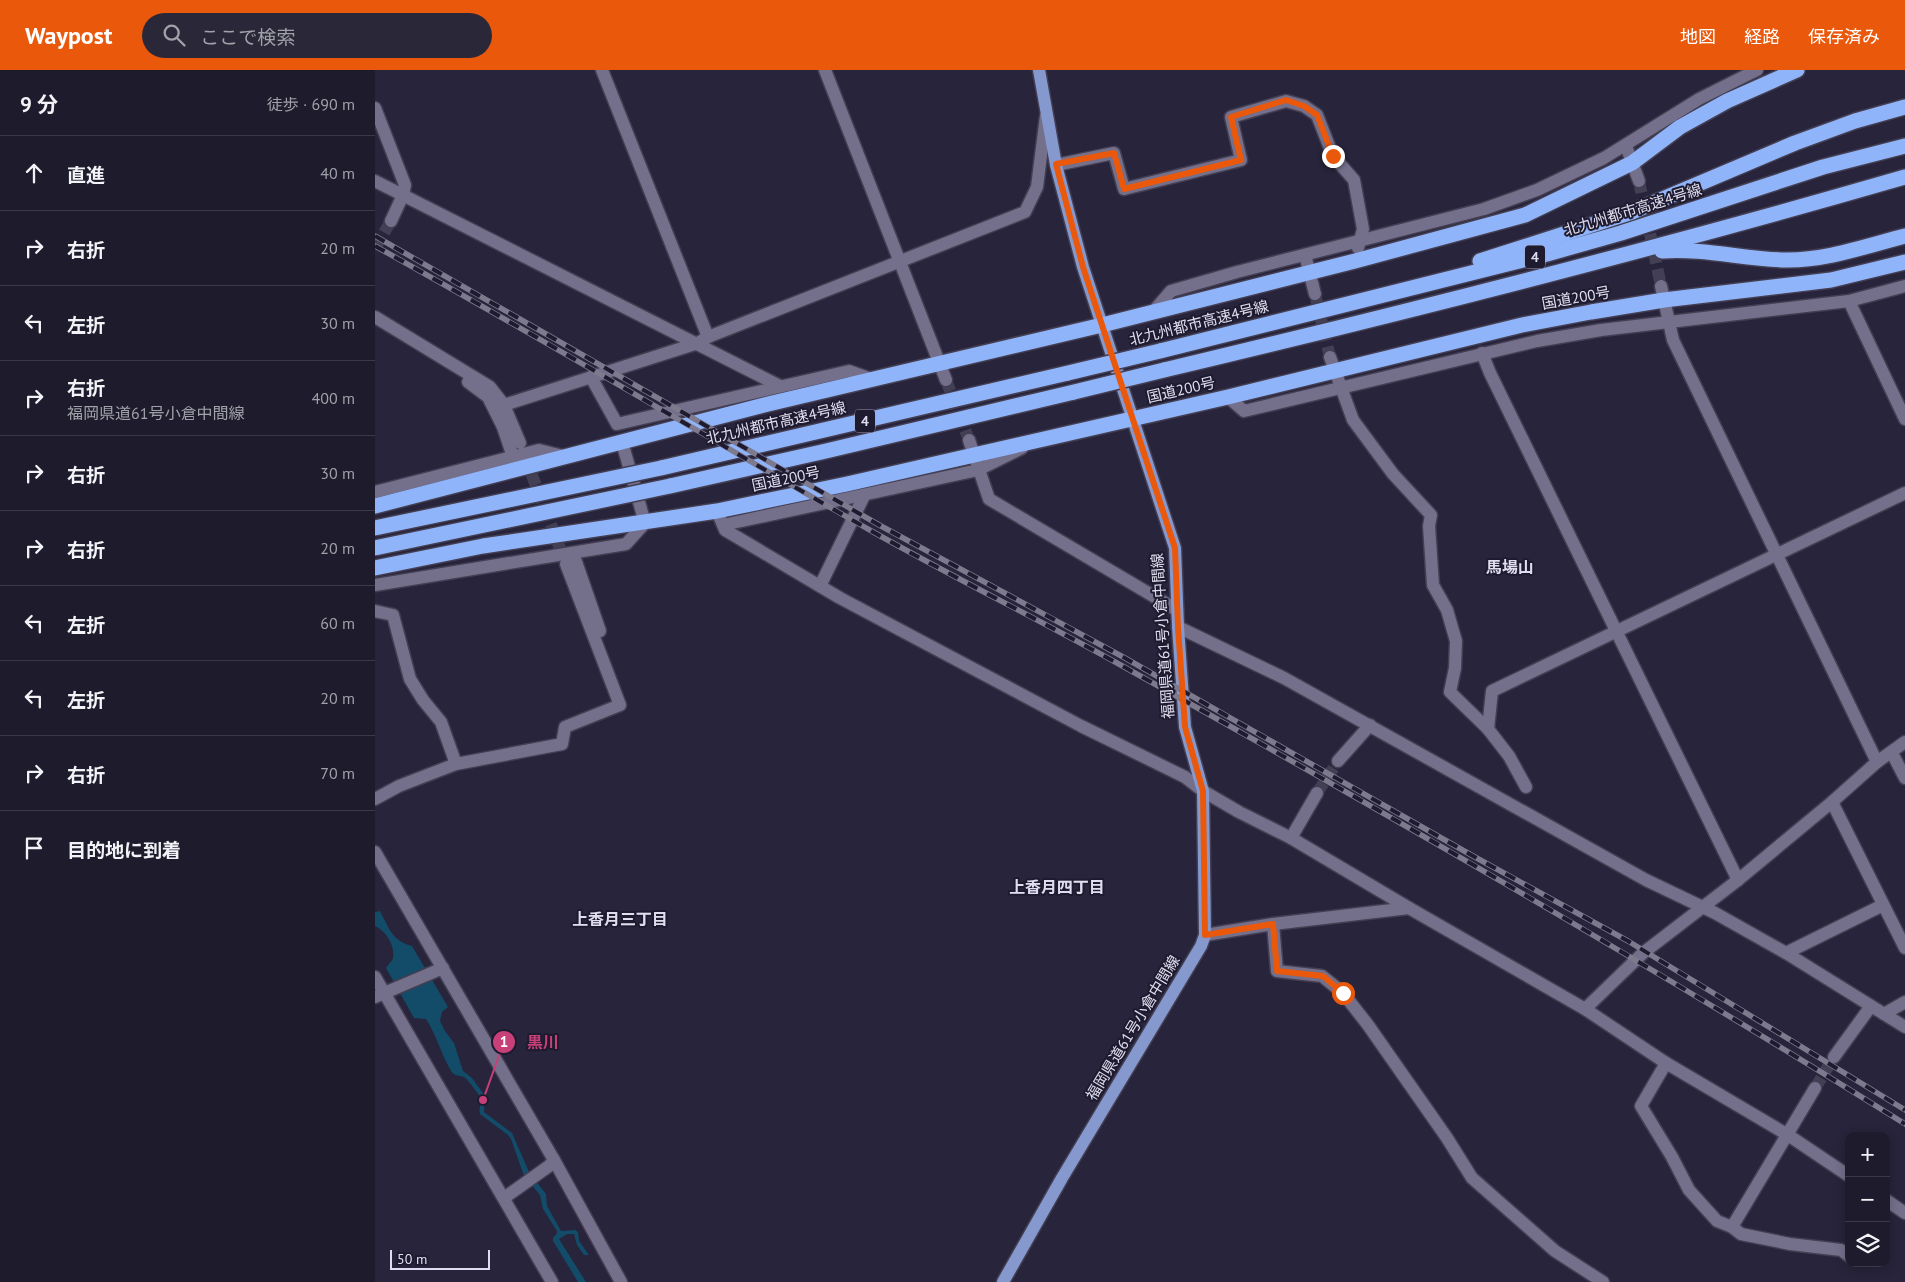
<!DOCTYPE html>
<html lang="ja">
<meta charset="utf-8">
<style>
:root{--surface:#1d1b2c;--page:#2a2838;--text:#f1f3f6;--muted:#a0a1a9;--line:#3b3948;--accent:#ea580c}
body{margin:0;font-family:"PT Sans","Noto Sans JP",sans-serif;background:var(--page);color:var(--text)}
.controls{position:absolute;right:15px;bottom:15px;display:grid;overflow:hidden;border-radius:10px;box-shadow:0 2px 12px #0003}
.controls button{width:45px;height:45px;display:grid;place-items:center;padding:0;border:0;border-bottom:1px solid var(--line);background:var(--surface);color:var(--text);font:25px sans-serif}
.scale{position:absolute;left:15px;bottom:12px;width:100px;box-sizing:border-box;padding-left:5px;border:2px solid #e0deee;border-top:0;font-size:14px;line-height:18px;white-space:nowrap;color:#e0deee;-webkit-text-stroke:4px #1e1a30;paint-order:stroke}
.stop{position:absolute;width:15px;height:15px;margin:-11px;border:4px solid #ea580c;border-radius:50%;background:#fff}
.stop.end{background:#ea580c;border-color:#fff;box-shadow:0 1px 5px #0008}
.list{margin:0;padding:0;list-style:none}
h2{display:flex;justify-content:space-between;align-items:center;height:65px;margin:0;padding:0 20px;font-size:21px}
h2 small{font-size:16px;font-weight:400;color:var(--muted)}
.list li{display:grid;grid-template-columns:32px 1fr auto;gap:15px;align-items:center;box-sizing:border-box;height:75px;padding:0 20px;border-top:1px solid var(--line)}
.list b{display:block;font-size:19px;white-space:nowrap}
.list p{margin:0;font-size:16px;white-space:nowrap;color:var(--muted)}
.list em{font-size:16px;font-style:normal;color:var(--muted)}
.icon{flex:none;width:28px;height:28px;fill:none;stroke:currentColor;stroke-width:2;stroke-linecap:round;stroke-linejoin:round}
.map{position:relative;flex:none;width:1530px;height:1212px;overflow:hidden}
header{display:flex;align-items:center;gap:30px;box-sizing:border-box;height:70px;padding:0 25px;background:var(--accent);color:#fff}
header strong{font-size:24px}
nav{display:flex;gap:28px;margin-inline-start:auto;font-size:18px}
.search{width:350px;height:45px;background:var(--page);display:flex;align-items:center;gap:12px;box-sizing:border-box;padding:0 18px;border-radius:28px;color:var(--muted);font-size:19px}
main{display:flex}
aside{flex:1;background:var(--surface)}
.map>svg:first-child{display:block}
</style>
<header>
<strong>Waypost</strong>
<div class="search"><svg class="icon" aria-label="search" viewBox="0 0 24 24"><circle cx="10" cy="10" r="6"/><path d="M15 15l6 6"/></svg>ここで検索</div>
<nav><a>地図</a><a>経路</a><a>保存済み</a></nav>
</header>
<main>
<aside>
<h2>9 分<small>徒歩 · 690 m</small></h2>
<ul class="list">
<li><svg class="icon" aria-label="ahead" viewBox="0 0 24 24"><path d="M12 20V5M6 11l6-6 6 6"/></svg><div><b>直進</b></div><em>40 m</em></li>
<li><svg class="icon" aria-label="right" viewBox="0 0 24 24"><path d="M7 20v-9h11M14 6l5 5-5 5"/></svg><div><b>右折</b></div><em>20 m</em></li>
<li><svg class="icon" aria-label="left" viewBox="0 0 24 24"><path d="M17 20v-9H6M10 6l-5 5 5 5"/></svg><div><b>左折</b></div><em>30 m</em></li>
<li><svg class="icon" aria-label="right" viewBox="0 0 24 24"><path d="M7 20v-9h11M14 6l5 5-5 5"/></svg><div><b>右折</b><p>福岡県道61号小倉中間線</p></div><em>400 m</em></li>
<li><svg class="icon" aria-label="right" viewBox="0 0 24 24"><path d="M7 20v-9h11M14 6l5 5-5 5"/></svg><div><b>右折</b></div><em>30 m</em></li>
<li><svg class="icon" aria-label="right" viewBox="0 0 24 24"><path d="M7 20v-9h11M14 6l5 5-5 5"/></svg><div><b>右折</b></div><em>20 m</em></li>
<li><svg class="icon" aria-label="left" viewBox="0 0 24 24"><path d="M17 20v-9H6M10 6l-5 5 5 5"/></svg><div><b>左折</b></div><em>60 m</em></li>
<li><svg class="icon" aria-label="left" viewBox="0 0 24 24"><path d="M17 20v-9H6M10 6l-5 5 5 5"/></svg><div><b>左折</b></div><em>20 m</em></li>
<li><svg class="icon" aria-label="right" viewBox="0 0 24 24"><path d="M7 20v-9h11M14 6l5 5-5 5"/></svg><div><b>右折</b></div><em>70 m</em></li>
<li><svg class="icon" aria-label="arrive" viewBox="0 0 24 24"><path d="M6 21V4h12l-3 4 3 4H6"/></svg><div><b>目的地に到着</b></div></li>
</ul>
</aside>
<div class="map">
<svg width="1530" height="1212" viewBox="0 0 1530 1212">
<rect width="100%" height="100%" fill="#27243b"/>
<!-- water -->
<path fill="#124c69" d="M5,841C14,858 17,871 37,876L73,937L67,942L65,951L70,961L79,973L88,1001L97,1008L110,1026L109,1042L137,1063L154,1102L171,1124L172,1136L186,1161L200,1160L203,1162L204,1171L214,1185H209L202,1175L199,1164H192L184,1169L211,1212H203L178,1171V1168L182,1163V1161L168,1139L165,1125L149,1106L136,1069L133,1065L105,1044C103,1038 107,1033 106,1028C105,1026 92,1008 89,1007C83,1005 81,1007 76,1001C66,984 62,966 51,949L39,948L11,898C13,895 17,891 18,888C20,875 11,861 0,856V842Z"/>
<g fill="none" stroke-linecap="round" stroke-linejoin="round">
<!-- street-tunnel -->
<g stroke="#434056" stroke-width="12" stroke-dasharray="12 6" stroke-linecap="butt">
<path d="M1264,111L1286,216"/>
<path d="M0,178L16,151"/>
<path d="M940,224L955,287"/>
<path d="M571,310L594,370"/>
<path d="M150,387L191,494"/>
<path d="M942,723L963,691"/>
<path d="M1440,1018L1459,987"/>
</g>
<defs>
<g id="street">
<path d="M227,0L333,267"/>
<path d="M450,0L571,310"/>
<path d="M0,38L30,115L28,125L16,151"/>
<path d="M1251,76L1264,111"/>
<path d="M681,95L739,83L749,119L866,90L856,47L911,31L929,36L942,45L958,86L979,110L988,159L983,178"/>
<path d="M0,111L405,316"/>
<path d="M930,185L940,224"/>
<path d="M1286,216L1298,270L1502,692"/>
<path d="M1474,231L1530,349"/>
<path d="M778,242L796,221L862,202L1109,139L1162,120L1229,88L1324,29L1382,0"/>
<path d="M0,247L115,317L129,335L145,373"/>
<path d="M1107,283L1115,303L1363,810"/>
<path d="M955,287L978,350L1018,404L1056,445L1054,456L1058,515L1072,540L1081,571L1080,598L1075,622L1113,659L1134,686L1151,717"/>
<path d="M216,307L242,354L474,301L499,310"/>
<path d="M93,312L113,327L128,357L138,387"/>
<path d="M853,327L869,341L1162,271L1226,260L1474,231L1530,216"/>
<path d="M129,335L323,273L333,267L650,142L662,117L671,46"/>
<path d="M594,370L614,429L802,540"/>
<path d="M0,422L164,380L192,387"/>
<path d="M342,441L350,460L465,528L706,656L810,707L828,721"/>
<path d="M348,455L603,400L647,378"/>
<path d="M198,483L225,561"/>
<path d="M0,515L251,474L270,453L247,372"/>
<path d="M445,516L489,426"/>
<path d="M0,541L18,545L35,609L48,630L66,652L81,694"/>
<path d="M803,557L909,608L1271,810L1340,843L1411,883L1530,957"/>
<path d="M1113,659L1117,621L1530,423"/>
<path d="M1517,683L1530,708"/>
<path d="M963,691L995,655"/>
<path d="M0,729L24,716L81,694L187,674L190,657L245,635L191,494"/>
<path d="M1457,732L1530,878"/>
<path d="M916,768L942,723"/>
<path d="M0,782L179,1090L246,1212"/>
<path d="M898,854L902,901L947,906L968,923L993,955L1072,1068L1097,1108L1180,1181L1228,1212"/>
<path d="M1411,883L1508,835"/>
<path d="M0,907L177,1212"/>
<path d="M0,927L68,898"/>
<path d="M1210,939L1268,883L1363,810L1457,732L1502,692L1530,672"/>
<path d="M1509,944L1530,932"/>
<path d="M1459,987L1496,936"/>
<path d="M1291,993L1266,1036L1297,1087L1314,1120L1342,1151L1357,1157L1366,1164L1415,1174L1466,1180L1474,1186"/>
<path d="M129,1128L174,1096L179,1090"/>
<path d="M1357,1157L1440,1018"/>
</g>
<g id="secondary">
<path d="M828,721L864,742L916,768L1034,838L1210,939L1291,993L1413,1065L1474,1106"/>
<path d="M830,865L898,854L1034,838"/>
<path d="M1511,1130L1530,1143"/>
</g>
<path id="primary" d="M628,1212L687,1108L826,876L830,865L828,721L810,657L803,557L800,478L708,197L681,95L664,0"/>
<g id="highway">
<path d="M1287,181C1328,178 1369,189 1409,190C1450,191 1491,176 1530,166"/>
<path d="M1105,191L1257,142L1420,73L1480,51L1530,37"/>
<path d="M785,281L1172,184L1246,163L1448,97L1530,76"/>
<path d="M789,300C1037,241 1285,178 1530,107"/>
<path d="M286,398L693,303"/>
<path d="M295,416L451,381L699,322"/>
<path d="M0,436L393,334L727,255L980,191L1150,145L1257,93L1305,57L1352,31L1422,0"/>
<path d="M0,498L108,476L342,441L472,414L853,327L1147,255L1216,242L1289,230L1456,210L1530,192"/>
</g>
</defs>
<!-- street casing -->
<use href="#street" stroke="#433e52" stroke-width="15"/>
<!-- secondary casing -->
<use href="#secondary" stroke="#433e52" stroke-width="15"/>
<!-- primary casing -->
<use href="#primary" stroke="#433e52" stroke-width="15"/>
<!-- highway casing -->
<use href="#highway" stroke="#433e52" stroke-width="18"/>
<!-- street -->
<use href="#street" stroke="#74708c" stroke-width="12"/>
<!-- secondary -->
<use href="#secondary" stroke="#74708c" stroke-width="12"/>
<!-- primary -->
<use href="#primary" stroke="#8599ce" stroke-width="12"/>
<!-- highway -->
<use href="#highway" stroke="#90b4fa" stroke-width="15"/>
<defs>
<g id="rail">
<path d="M0,166L506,456L750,588L1098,786L1253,871L1530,1040"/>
<path d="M0,176C168,269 333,368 500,463C580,508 662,549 742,593C1008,741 1272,893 1530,1054"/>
</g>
</defs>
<!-- rail casing -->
<use href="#rail" stroke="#7d7a8e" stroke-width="5.5"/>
<!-- rail -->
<use href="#rail" stroke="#1e1a30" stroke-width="4" stroke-dasharray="11" stroke-linecap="butt"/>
<defs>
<g id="highway-bridge">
<path d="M693,303L785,281"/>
<path d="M699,322L789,300"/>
<path d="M0,458L286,398"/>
<path d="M0,478L295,416"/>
</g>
</defs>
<!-- highway-bridge casing -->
<use href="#highway-bridge" stroke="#433e52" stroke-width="18" stroke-linecap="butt"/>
<!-- highway-bridge -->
<use href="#highway-bridge" stroke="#90b4fa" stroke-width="15"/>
</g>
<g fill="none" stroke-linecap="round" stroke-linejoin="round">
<!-- route -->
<path stroke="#ea580c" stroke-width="6" d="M958,86L942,45L929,36L911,30L856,47L866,90L749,119L739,83L681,94L708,197L800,478L803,557L810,657L828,721L830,865L898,854L902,901L948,906L968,923"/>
</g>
<g text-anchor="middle" stroke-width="4" stroke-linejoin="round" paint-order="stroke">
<!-- shield labels -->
<g fill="#1e1a30" stroke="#a6a3b5" stroke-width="1">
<rect x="1150" y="175.5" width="20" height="23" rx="4"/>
<rect x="480" y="339.5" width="20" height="23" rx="4"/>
</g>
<g font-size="14" font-weight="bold" fill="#e0deee">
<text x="1160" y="192">4</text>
<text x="490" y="356">4</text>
</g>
<!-- street labels -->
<g font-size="15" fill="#e0deee" stroke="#1e1a30">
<text transform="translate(1258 140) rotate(-17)" y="5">北九州都市高速4号線</text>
<text transform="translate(1201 228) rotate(-10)" y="5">国道200号</text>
<text transform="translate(824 253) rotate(-14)" y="5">北九州都市高速4号線</text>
<text transform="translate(806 320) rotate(-13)" y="5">国道200号</text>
<text transform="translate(401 353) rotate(-13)" y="5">北九州都市高速4号線</text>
<text transform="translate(411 409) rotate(-12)" y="5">国道200号</text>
<text transform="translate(788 566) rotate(-94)" y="5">福岡県道61号小倉中間線</text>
<text transform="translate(758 958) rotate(-59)" y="5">福岡県道61号小倉中間線</text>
</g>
<!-- neighbourhood labels -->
<g font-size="16" font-weight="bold" fill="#e0deee" stroke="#1e1a30">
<text x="1135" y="503">馬場山</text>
<text x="682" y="823">上香月四丁目</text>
<text x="245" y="855">上香月三丁目</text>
</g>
</g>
<!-- callouts -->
<path fill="none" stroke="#c84078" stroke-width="2" d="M108 1030L129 972"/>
<g fill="#c84078" stroke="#1e1a30" stroke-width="2">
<circle cx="108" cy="1030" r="5"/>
<circle cx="129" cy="972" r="12"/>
</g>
<g font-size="15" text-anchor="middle" font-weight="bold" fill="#fff">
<text x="129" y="977">1</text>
</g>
<g font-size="16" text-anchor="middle" font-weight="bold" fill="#c84078" stroke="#1e1a30" stroke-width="4" stroke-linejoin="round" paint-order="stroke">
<text x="168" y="978">黒川</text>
</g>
</svg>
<div class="controls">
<button>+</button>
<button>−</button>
<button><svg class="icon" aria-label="layers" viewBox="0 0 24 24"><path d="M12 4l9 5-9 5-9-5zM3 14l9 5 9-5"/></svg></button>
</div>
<div class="scale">50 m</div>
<div class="stop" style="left:968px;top:923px"></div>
<div class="stop end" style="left:958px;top:86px"></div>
</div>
</main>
